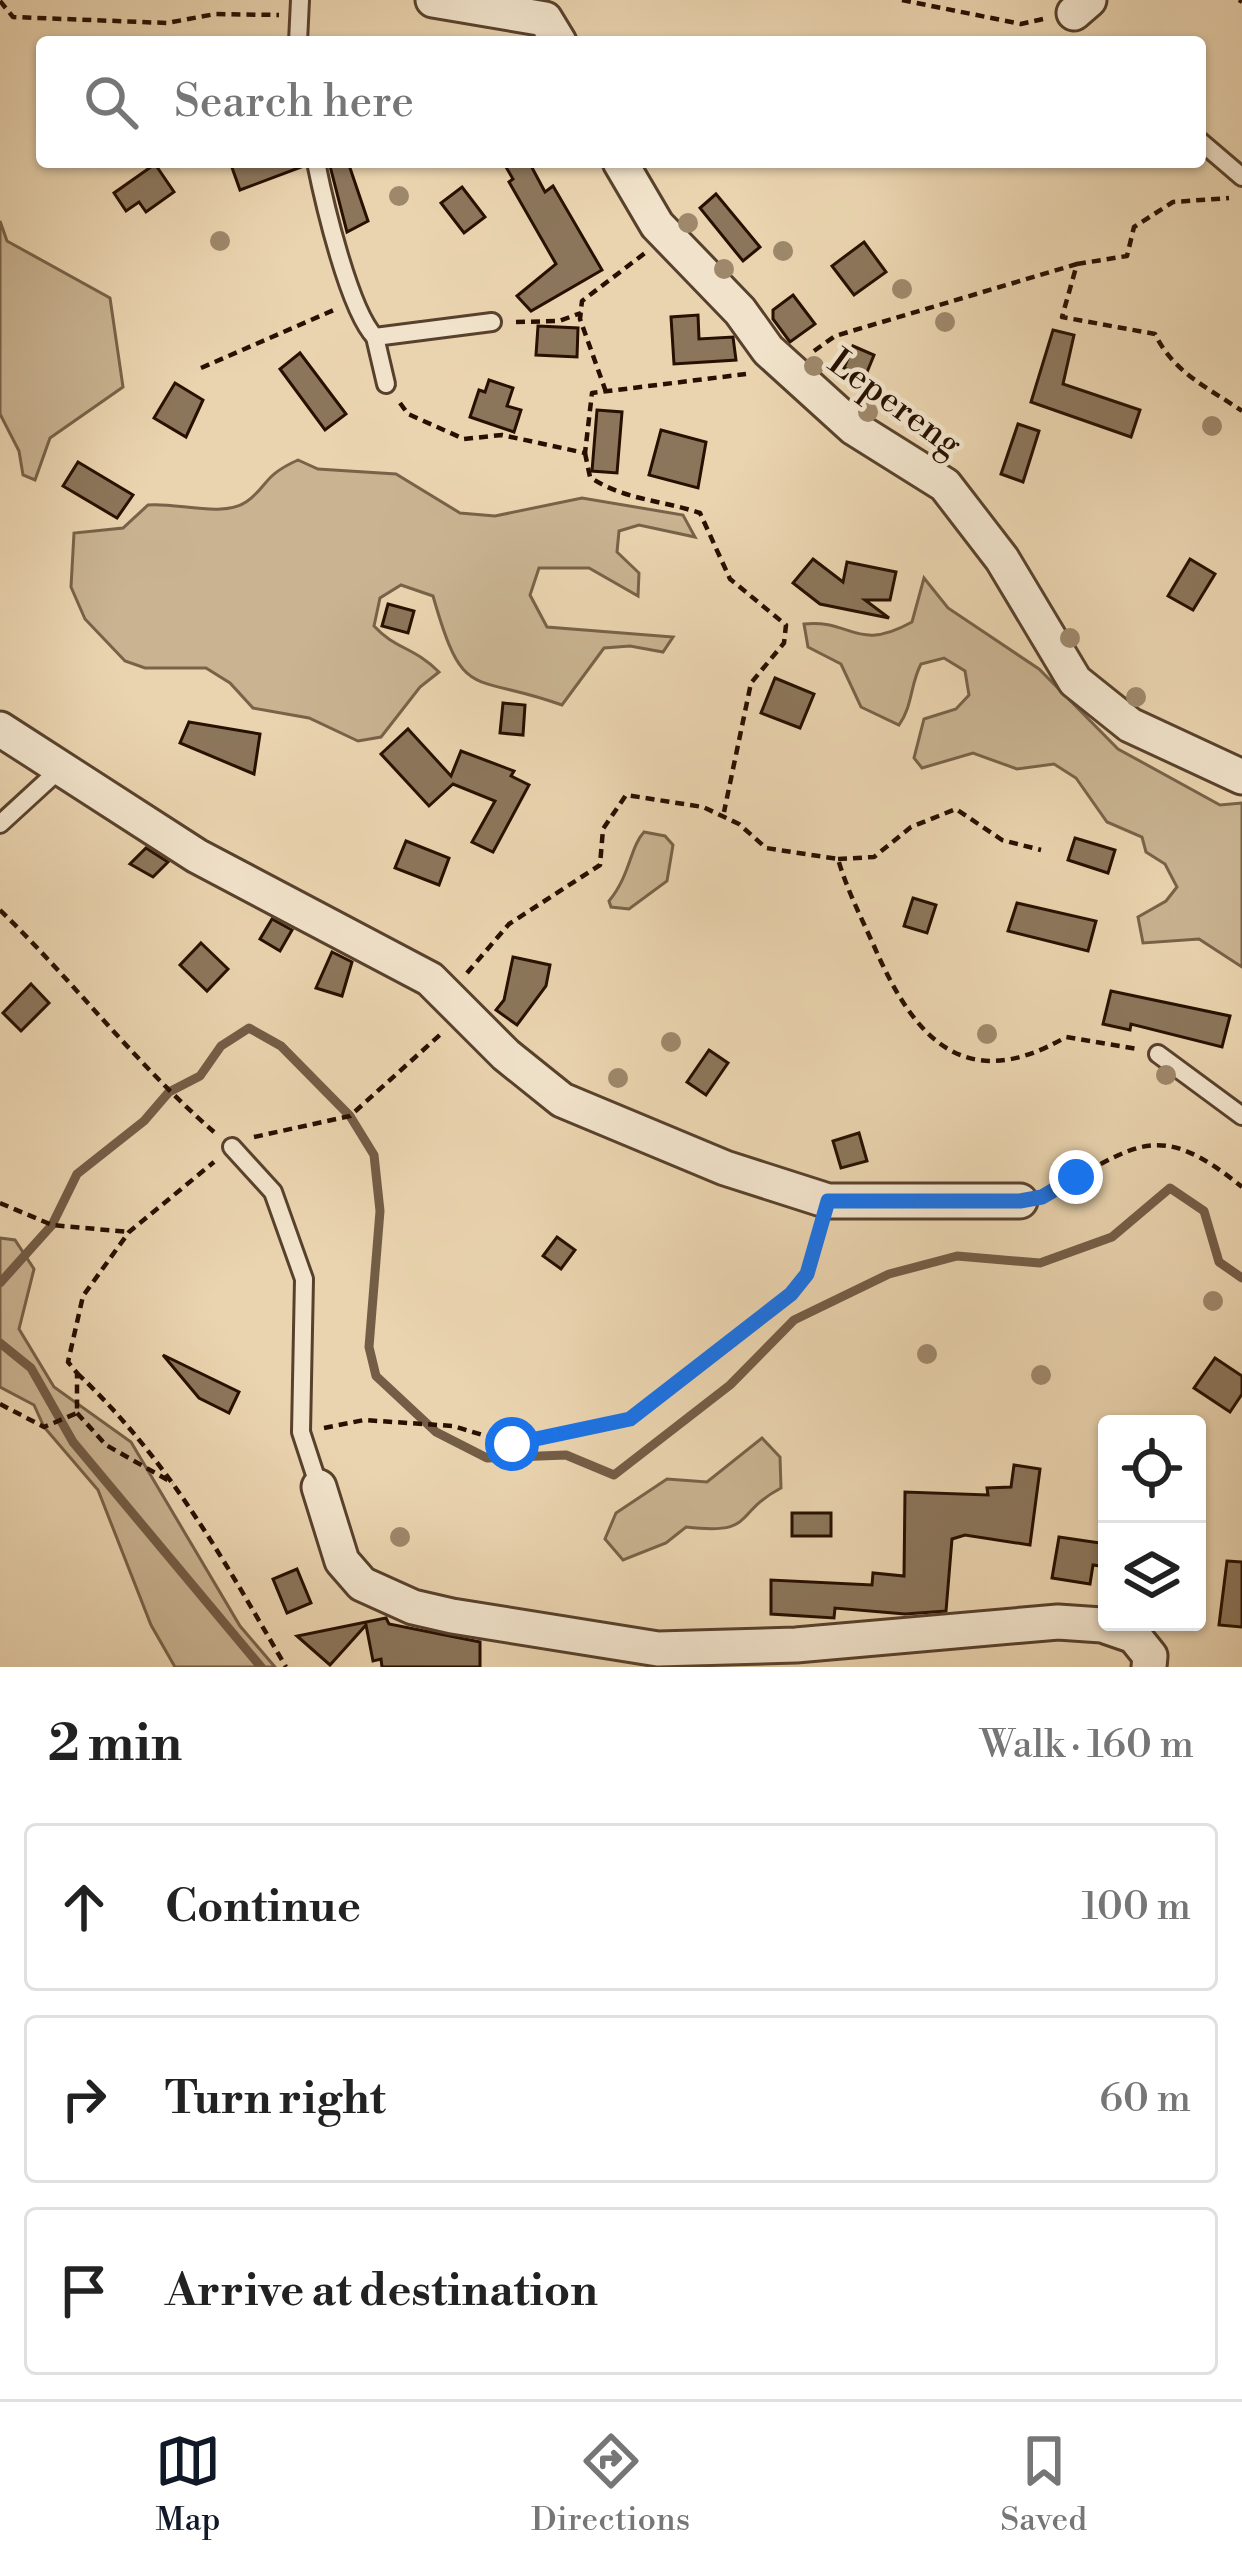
<!DOCTYPE html>
<meta charset="utf-8">
<style>
:root{--surface:#fff;--page:#f6f6f6;--text:#222;--muted:#767676;--line:#e0e0e0;--accent:#111827}
body{margin:0;font-family:"Libre Bodoni",serif;background:var(--page);color:var(--text)}
.controls{position:absolute;right:36px;bottom:36px;display:grid;overflow:hidden;border-radius:12px;box-shadow:0 3px 9px #0004}
.controls button{width:108px;height:108px;display:grid;place-items:center;padding:0;border:0;border-bottom:3px solid var(--line);background:var(--surface);color:var(--text);font:60px sans-serif}
.stop{position:absolute;width:36px;height:36px;margin:-27px;border:9px solid #1a73e8;border-radius:50%;background:#fff}
.stop.end{background:#1a73e8;border-color:#fff;box-shadow:0 3px 12px #0008}
.list{margin:0;padding:0;list-style:none}
h2{display:flex;justify-content:space-between;align-items:center;height:156px;margin:0;padding:0 48px;font-size:51px}
h2 small{font-size:39px;font-weight:400;color:var(--muted)}
.list li{display:grid;grid-template-columns:78px 1fr auto;gap:36px;align-items:center;box-sizing:border-box;height:168px;margin:0 24px 24px;padding:0 24px;border:3px solid var(--line);border-radius:12px}
.list b{display:block;font-size:45px;white-space:nowrap}
.list em{font-size:39px;font-style:normal;color:var(--muted)}
.icon{flex:none;width:66px;height:66px;fill:none;stroke:currentColor;stroke-width:2;stroke-linecap:round;stroke-linejoin:round}
.map{position:relative;flex:none;width:1242px;height:1667px;overflow:hidden}
.search{position:absolute;background:var(--surface);box-shadow:0 3px 9px #0004;left:36px;right:36px;top:36px;height:132px;display:flex;align-items:center;gap:30px;box-sizing:border-box;padding:0 42px;border-radius:12px;color:var(--muted);font-size:45px}
.sheet{height:732px;background:var(--surface)}
nav{display:flex;justify-content:space-around;align-items:center;box-sizing:border-box;height:168px;border-top:3px solid var(--line);background:var(--surface);font-size:33px;color:var(--muted)}
nav a{display:grid;justify-items:center;gap:6px}
nav .on{color:var(--accent)}
.map>svg:first-child{display:block}
</style>
<div class="map">
<svg width="1242" height="1667" viewBox="0 0 1242 1667">
<rect width="100%" height="100%" fill="#ead4af"/>
<filter id="stains"><feTurbulence type="fractalNoise" baseFrequency=".00167" numOctaves="4"/><feColorMatrix values="0 0 0 0 .2 0 0 0 0 .09 0 0 0 0 .02 0 0 0 .5 -.17"/></filter>
<radialGradient id="worn" r=".72"><stop offset=".6" stop-color="#630" stop-opacity="0"/><stop offset="1" stop-color="#630" stop-opacity=".3"/></radialGradient>
<!-- green -->
<g fill="#c9b391" stroke="#786248" stroke-width="3">
<path d="M0,221L7,241L110,298L123,387L50,438L35,480L23,475L19,451L0,414Z"/>
<path d="M298,460L318,469L396,474L460,513L495,516L582,498L683,515L695,537L639,525L619,531L617,552L639,573L638,596L589,568H539L530,595L547,627L673,637L663,652L630,646L604,648L562,705C470,672 464,704 433,596L401,585L380,598L374,626C395,649 414,647 439,672L420,687L381,737L358,741L309,718L253,708L230,683L206,668H145L125,661L85,619L71,587L74,533L123,528L148,505C176,502 222,518 246,502C268,487 262,476 298,460Z"/>
<path d="M924,578L948,608L1039,669L1118,749L1220,805L1242,803V967L1199,939L1143,943L1138,917L1166,901L1177,887L1165,864L1146,852L1142,837L1107,822L1076,778L1054,764L1017,769L973,753L922,768L914,758L924,719L956,709L969,695L965,671L944,658L921,664C910,685 913,705 899,725L861,707L841,664L808,647L804,624C852,619 856,653 912,622Z"/>
<path d="M644,832L665,836L673,845L667,881L629,909L611,907L609,901C630,876 630,847 644,832Z"/>
<path d="M0,1238L15,1240L34,1269L19,1329L54,1387L131,1442L240,1626L275,1667H175L151,1625L98,1490L44,1427L34,1405L0,1387Z"/>
<path d="M762,1438L780,1457L781,1488C732,1514 757,1535 686,1527L666,1543L623,1560L605,1539L616,1513L667,1479L707,1482Z"/>
</g>
<g fill="none" stroke-linecap="round" stroke-linejoin="round">
<!-- stream -->
<g stroke="#745d46" stroke-width="9">
<path d="M0,1283L52,1225L77,1174L144,1121L169,1092L200,1076L221,1046L249,1028L281,1046L350,1116L374,1155L380,1211L369,1347L376,1376L436,1432L487,1458L566,1455L614,1475L730,1385L794,1320L889,1274L957,1256L1040,1263L1112,1237L1170,1188L1204,1211L1219,1262L1242,1278"/>
<path d="M0,1343L31,1368L73,1442L261,1667"/>
</g>
</g>
<!-- building -->
<g fill="#8c765b" stroke="#271000" stroke-width="3">
<path d="M230,162H304V166L240,190Z"/>
<path d="M329,162H348L368,221L347,232Z"/>
<path d="M503,162H529L545,192L553,186L602,270L531,311L517,296L556,264L509,182L513,179Z"/>
<path d="M155,164L174,192L146,212L139,202L126,211L114,193Z"/>
<path d="M462,187L485,217L464,233L441,203Z"/>
<path d="M716,194L760,247L743,261L700,208Z"/>
<path d="M864,242L886,272L854,295L832,266Z"/>
<path d="M793,295L815,324L790,342L773,319V310Z"/>
<path d="M698,315L699,339L733,337L736,360L674,364L671,317Z"/>
<path d="M538,326L578,328L577,357L536,355Z"/>
<path d="M1053,330L1074,335L1063,384L1140,410L1131,437L1031,402Z"/>
<path d="M853,346L874,355L865,377L844,368Z"/>
<path d="M300,353L346,414L325,430L280,369Z"/>
<path d="M489,380L513,388L507,406L521,410L514,432L470,417L479,390L485,392Z"/>
<path d="M175,383L203,400L186,437L154,418Z"/>
<path d="M597,410L622,412L617,473L592,471Z"/>
<path d="M1018,424L1039,431L1023,482L1001,474Z"/>
<path d="M661,430L706,442L698,488L649,475Z"/>
<path d="M78,462L133,495L117,518L63,486Z"/>
<path d="M813,559L843,582L847,562L896,572L890,600H865L889,618L820,604L793,583Z"/>
<path d="M1190,559L1215,574L1193,610L1168,596Z"/>
<path d="M388,604L414,611L408,633L382,626Z"/>
<path d="M775,678L814,694L800,728L761,713Z"/>
<path d="M503,703L525,705L523,735L500,733Z"/>
<path d="M189,722L260,734L254,774L180,743Z"/>
<path d="M408,729L451,776L461,751L514,771L511,776L529,785L493,852L472,842L495,801L453,784L429,806L381,754Z"/>
<path d="M1075,838L1115,850L1108,873L1068,860Z"/>
<path d="M406,841L449,858L439,885L395,868Z"/>
<path d="M146,848L168,862L153,877L130,864Z"/>
<path d="M913,898L936,905L927,933L904,926Z"/>
<path d="M1017,903L1096,921L1088,951L1008,931Z"/>
<path d="M272,919L292,930L280,951L260,939Z"/>
<path d="M201,943L228,969L207,991L180,965Z"/>
<path d="M332,952L352,962L342,996L316,988Z"/>
<path d="M513,957L550,965L546,986L517,1025L496,1010L504,1000Z"/>
<path d="M31,984L49,1003L21,1031L3,1013Z"/>
<path d="M1111,991L1230,1016L1222,1047L1131,1024L1130,1030L1103,1024Z"/>
<path d="M709,1050L728,1063L706,1095L687,1082Z"/>
<path d="M859,1133L867,1161L841,1168L833,1141Z"/>
<path d="M557,1237L575,1250L561,1269L543,1256Z"/>
<path d="M163,1355L239,1392L229,1413L199,1398Z"/>
<path d="M1215,1358L1242,1376V1394L1230,1412L1194,1388Z"/>
<path d="M1014,1465L1040,1469L1030,1545L965,1535L952,1539L946,1611L905,1614L835,1608L834,1618L771,1614V1580L872,1585L873,1573L904,1576L905,1492L988,1495L987,1488L1011,1487Z"/>
<rect x="792" y="1513" width="39" height="23"/>
<path d="M1059,1537L1107,1544V1567L1093,1565L1090,1584L1052,1578Z"/>
<path d="M1227,1561L1242,1562V1627L1219,1625Z"/>
<path d="M297,1569L311,1603L287,1613L273,1579Z"/>
<path d="M386,1618L389,1624L480,1642V1667H382L381,1659L373,1661L366,1625L330,1665L297,1636Z"/>
</g>
<g fill="none" stroke-linecap="round" stroke-linejoin="round">
<defs>
<g id="service">
<path d="M298,42L300,0"/>
<path d="M1200,141L1242,177"/>
<path d="M316,162C324,202 349,310 375,337L492,322"/>
<path d="M375,337L386,384"/>
<path d="M0,824L60,769"/>
<path d="M1158,1054L1242,1116"/>
<path d="M232,1147L273,1192L304,1279L301,1432L319,1487"/>
</g>
<g id="minor">
<path d="M433,0L545,19L559,42"/>
<path d="M1074,13L1089,0"/>
<path d="M620,162L657,225L740,311L768,350L854,428L945,485L1002,559L1075,681L1130,725L1242,777"/>
<path d="M0,729L197,856L430,979L506,1055L562,1100L725,1168L828,1201H1020"/>
<path d="M319,1487L342,1561L362,1584L413,1607L452,1616L658,1649L796,1645L1058,1622L1102,1625L1134,1636L1150,1656L1149,1667"/>
</g>
</defs>
<!-- service casing -->
<use href="#service" stroke="#58412c" stroke-width="22"/>
<!-- minor casing -->
<use href="#minor" stroke="#58412c" stroke-width="39"/>
<!-- path -->
<g stroke="#271000" stroke-width="4.5" stroke-dasharray="9 6" stroke-linecap="butt">
<path d="M902,0L1021,24L1043,19"/>
<path d="M1239,0L1242,2"/>
<path d="M0,1L13,17L167,23L215,14L279,15"/>
<path d="M1077,264L1127,256L1134,227L1173,202L1229,198"/>
<path d="M516,322L559,321L581,313"/>
<path d="M814,351L835,336L1077,264L1062,317L1155,334C1174,373 1207,387 1242,411"/>
<path d="M201,368L336,309"/>
<path d="M606,392L580,319L582,301L645,253"/>
<path d="M400,403L408,414L464,439L502,435L585,453L592,393L746,374"/>
<path d="M585,453L590,477C623,500 662,500 700,513L730,579L786,625L784,643L751,683L724,812"/>
<path d="M838,859L874,857L911,827L956,809L1002,840L1041,850"/>
<path d="M0,910C74,982 136,1064 214,1132"/>
<path d="M467,973L509,924L600,865L603,829L626,795L703,807L739,824L766,848L838,859C847,890 861,917 874,946C913,1036 963,1097 1066,1037L1137,1049"/>
<path d="M254,1137L350,1116L442,1033"/>
<path d="M1048,1193C1137,1146 1156,1117 1242,1187"/>
<path d="M0,1203L52,1225L129,1232"/>
<path d="M77,1373C169,1460 223,1559 286,1667"/>
<path d="M0,1404L44,1427L77,1413V1373L68,1362L83,1296L129,1232L214,1162"/>
<path d="M77,1413L106,1445L173,1483"/>
<path d="M324,1428L364,1420L453,1426L512,1444L630,1419L791,1294L807,1274L819,1229"/>
</g>
<!-- service -->
<use href="#service" stroke="#f1e3cb" stroke-width="16"/>
<!-- minor -->
<use href="#minor" stroke="#f1e3cb" stroke-width="33"/>
</g>
<!-- trees -->
<g fill="#9e886b">
<circle cx="399" cy="196" r="10"/>
<circle cx="688" cy="223" r="10"/>
<circle cx="220" cy="241" r="10"/>
<circle cx="783" cy="251" r="10"/>
<circle cx="724" cy="269" r="10"/>
<circle cx="902" cy="289" r="10"/>
<circle cx="945" cy="322" r="10"/>
<circle cx="814" cy="366" r="10"/>
<circle cx="868" cy="412" r="10"/>
<circle cx="1212" cy="426" r="10"/>
<circle cx="1070" cy="638" r="10"/>
<circle cx="1136" cy="697" r="10"/>
<circle cx="987" cy="1034" r="10"/>
<circle cx="671" cy="1042" r="10"/>
<circle cx="1166" cy="1075" r="10"/>
<circle cx="618" cy="1078" r="10"/>
<circle cx="1213" cy="1301" r="10"/>
<circle cx="927" cy="1354" r="10"/>
<circle cx="1041" cy="1375" r="10"/>
<circle cx="400" cy="1537" r="10"/>
</g>
<g fill="none" stroke-linecap="round" stroke-linejoin="round">
<!-- route -->
<path stroke="#1a73e8" stroke-width="15" d="M512,1444L630,1419L791,1294L807,1274L828,1201H1020L1042,1197L1076,1177"/>
</g>
<g text-anchor="middle" stroke-width="9" stroke-linejoin="round" paint-order="stroke">
<!-- street labels -->
<g font-size="36" fill="#271000" stroke="#f1e3cb">
<text transform="translate(896 402) rotate(36)" y="13">Lepereng</text>
</g>
</g>
<rect width="100%" height="100%" filter="url(#stains)"/>
<rect width="100%" height="100%" fill="url(#worn)"/>
</svg>
<div class="controls">
<button><svg class="icon" aria-label="locate" viewBox="0 0 24 24"><circle cx="12" cy="12" r="6"/><path d="M12 2v4M12 18v4M2 12h4M18 12h4"/></svg></button>
<button><svg class="icon" aria-label="layers" viewBox="0 0 24 24"><path d="M12 4l9 5-9 5-9-5zM3 14l9 5 9-5"/></svg></button>
</div>
<div class="stop" style="left:512px;top:1444px"></div>
<div class="stop end" style="left:1076px;top:1177px"></div>
<div class="search"><svg class="icon" aria-label="search" viewBox="0 0 24 24"><circle cx="10" cy="10" r="6"/><path d="M15 15l6 6"/></svg>Search here</div>
</div>
<section class="sheet">
<h2>2 min<small>Walk · 160 m</small></h2>
<ul class="list">
<li><svg class="icon" aria-label="ahead" viewBox="0 0 24 24"><path d="M12 20V5M6 11l6-6 6 6"/></svg><div><b>Continue</b></div><em>100 m</em></li>
<li><svg class="icon" aria-label="right" viewBox="0 0 24 24"><path d="M7 20v-9h11M14 6l5 5-5 5"/></svg><div><b>Turn right</b></div><em>60 m</em></li>
<li><svg class="icon" aria-label="arrive" viewBox="0 0 24 24"><path d="M6 21V4h12l-3 4 3 4H6"/></svg><div><b>Arrive at destination</b></div></li>
</ul>
</section>
<nav>
<a class="on"><svg class="icon" aria-label="map" viewBox="0 0 24 24"><path d="M3 6l6-2 6 2 6-2v14l-6 2-6-2-6 2zM9 4v14M15 6v14"/></svg>Map</a>
<a><svg class="icon" aria-label="directions" viewBox="0 0 24 24"><path d="M12 3l9 9-9 9-9-9zM9 14v-3h6M13 9l2 2-2 2"/></svg>Directions</a>
<a><svg class="icon" aria-label="saved" viewBox="0 0 24 24"><path d="M7 4h10v16l-5-4-5 4z"/></svg>Saved</a>
</nav>
